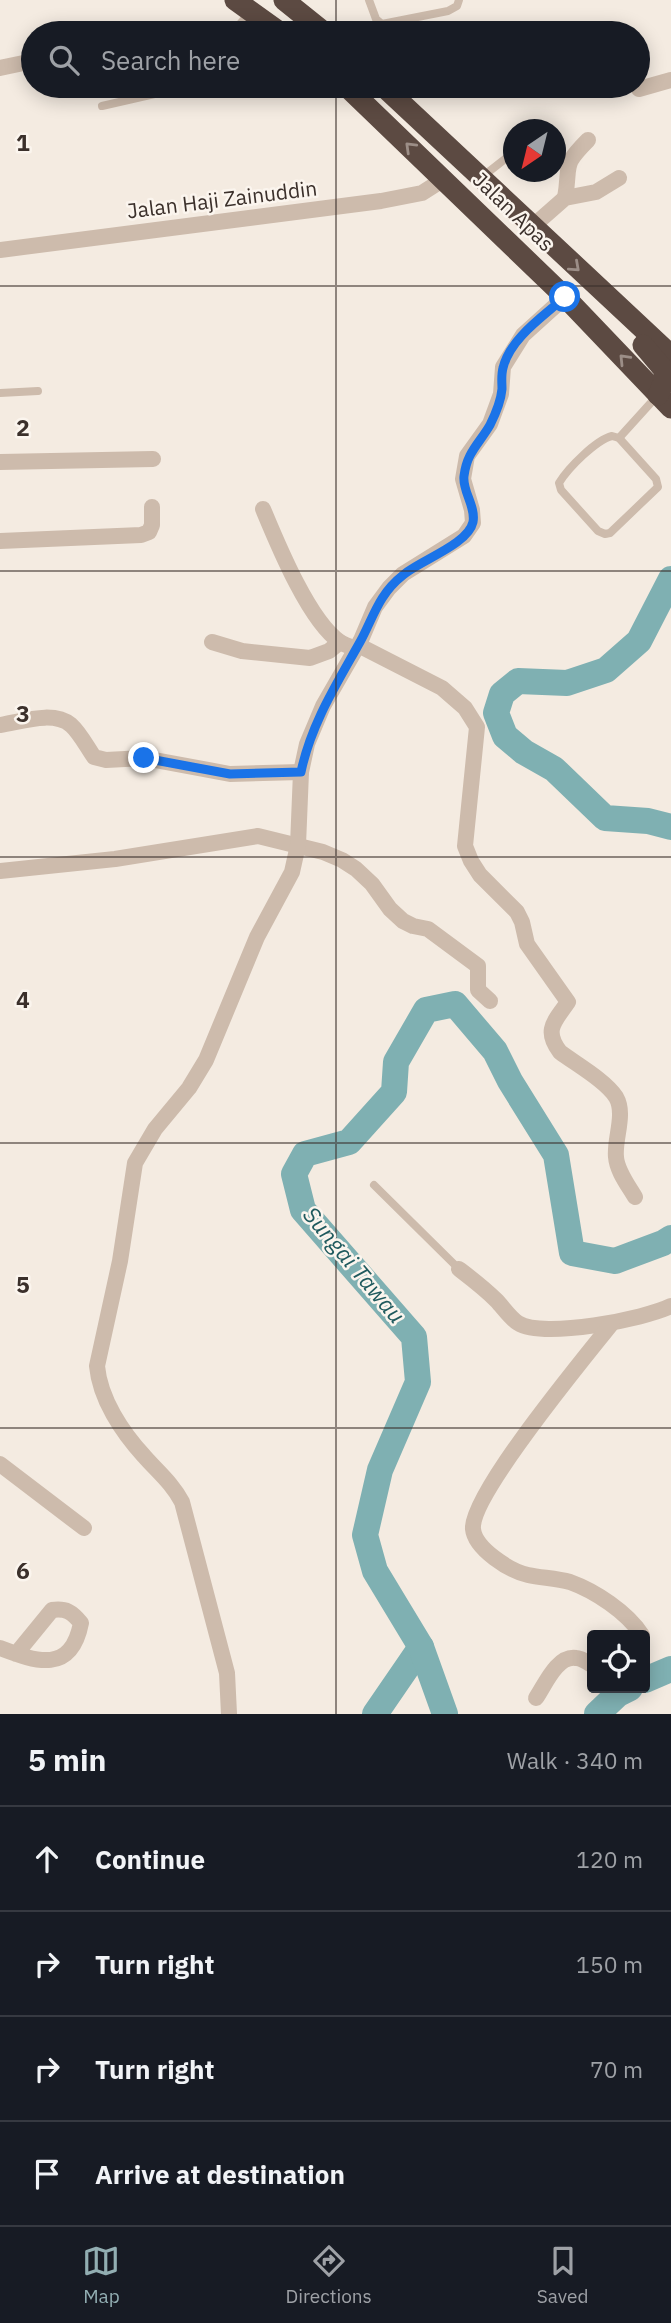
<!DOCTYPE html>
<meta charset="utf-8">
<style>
:root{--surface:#171b24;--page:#20242c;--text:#f1f3f6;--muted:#9ea1a6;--line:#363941;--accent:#92aeb2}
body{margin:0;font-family:"IBM Plex Sans",sans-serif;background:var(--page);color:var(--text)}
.controls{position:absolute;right:21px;bottom:21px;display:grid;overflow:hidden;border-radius:7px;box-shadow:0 4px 18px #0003}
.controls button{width:63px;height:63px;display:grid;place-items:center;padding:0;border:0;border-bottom:2px solid var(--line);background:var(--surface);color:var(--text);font:35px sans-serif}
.compass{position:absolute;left:503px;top:119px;width:63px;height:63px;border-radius:50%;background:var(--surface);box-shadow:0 4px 18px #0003;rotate:215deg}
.stop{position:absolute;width:21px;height:21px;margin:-16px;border:5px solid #1a73e8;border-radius:50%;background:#fff}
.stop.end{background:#1a73e8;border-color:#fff;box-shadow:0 2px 7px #0008}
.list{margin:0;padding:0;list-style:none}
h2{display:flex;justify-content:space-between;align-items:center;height:91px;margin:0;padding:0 28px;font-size:30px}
h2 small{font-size:23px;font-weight:400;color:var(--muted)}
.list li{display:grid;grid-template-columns:46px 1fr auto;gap:21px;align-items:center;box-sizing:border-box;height:105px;padding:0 28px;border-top:2px solid var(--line)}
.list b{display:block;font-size:26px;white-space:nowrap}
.list em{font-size:23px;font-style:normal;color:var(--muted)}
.icon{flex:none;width:38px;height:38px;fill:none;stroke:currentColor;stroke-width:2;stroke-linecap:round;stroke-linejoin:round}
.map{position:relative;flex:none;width:671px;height:1714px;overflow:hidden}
.search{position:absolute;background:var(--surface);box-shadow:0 4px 18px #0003;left:21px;right:21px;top:21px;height:77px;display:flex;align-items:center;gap:18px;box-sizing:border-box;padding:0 24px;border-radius:38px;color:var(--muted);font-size:26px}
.sheet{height:511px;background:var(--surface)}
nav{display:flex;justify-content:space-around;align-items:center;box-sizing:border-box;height:98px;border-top:2px solid var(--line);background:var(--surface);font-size:19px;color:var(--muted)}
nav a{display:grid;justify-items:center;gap:4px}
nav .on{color:var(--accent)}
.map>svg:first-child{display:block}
</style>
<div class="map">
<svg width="671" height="1714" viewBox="0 0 671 1714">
<rect width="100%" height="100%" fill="#f4ebe1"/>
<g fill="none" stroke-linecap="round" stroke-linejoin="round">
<!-- river -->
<g stroke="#7fb0b2" stroke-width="26">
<path d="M671,579L639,641L606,670L567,683L518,681L502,694L496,713L505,736L524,752L554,769L605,818L648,821L671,827"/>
<path d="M645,1680L671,1669"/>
<path d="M375,1714L421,1647"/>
<path d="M445,1714L421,1647L375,1571L365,1535L380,1470L418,1382L414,1337L303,1210L294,1174L305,1154L349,1142L394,1092L396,1062L426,1010L455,1004L495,1051L510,1081L556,1155L572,1253L615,1261L663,1243L671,1238"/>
<path d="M597,1714L618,1694L630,1688"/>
</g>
<!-- lane -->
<g stroke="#cdbbac" stroke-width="8">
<path d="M369,0L376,19L382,24L448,11L457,6L459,0"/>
<path d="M232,33L251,11"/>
<path d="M102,106L172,90L179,86"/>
<path d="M482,177L514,152"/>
<path d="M0,393L38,391"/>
<path d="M612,436L619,438L656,479L658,487L610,533L605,534L598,531L561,490L559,483C568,468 596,440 612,436Z"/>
<path d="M619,438L657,396"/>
<path d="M374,1185L459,1269"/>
</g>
<!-- street -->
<g stroke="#cdbbac" stroke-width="16">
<path d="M0,68L33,61"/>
<path d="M639,89L671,80"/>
<path d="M565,198C571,164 561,167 588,140"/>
<path d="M532,227L565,198L596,192L619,178"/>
<path d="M0,250L381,201L422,193L444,179"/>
<path d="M0,462L153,459"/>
<path d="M263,509C278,545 309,621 340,642C345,645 351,647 356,649"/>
<path d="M0,541L141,535L149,532L152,525V507"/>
<path d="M212,642L242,651L310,658L329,651L340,642"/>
<path d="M358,645L442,688L465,708L477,727L465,846L471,861L480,875L517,912L522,922L527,944L568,1002C555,1021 543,1030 560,1052C576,1064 606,1081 616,1097C626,1114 614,1139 616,1157C617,1171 628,1185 635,1197"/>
<path d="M0,725C21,722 53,710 71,725C80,733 87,747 94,757L106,760L144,758L230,774L301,772"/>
<path d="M0,871L115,859L258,836L323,852L342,860L356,869L372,884L390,909L403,921L413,926L428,929L478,966V990L490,1001"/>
<path d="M459,1269C472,1279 484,1288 496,1300C503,1307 510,1318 518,1323C543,1339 645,1319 671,1306"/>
<path d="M612,1323C586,1356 470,1495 473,1529C475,1549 510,1571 528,1575C542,1578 556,1578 570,1582C595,1591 627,1612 642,1635"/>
<path d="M0,1464L84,1528"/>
<path d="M0,1648C37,1662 71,1674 81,1623C72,1612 66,1608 52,1610L16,1654"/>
<path d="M536,1698C545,1685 557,1655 576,1658C581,1658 587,1662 592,1665"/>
<path d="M229,1714L227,1673L182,1502C172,1483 158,1472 144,1456C122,1432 100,1399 97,1366L120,1261L135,1163L155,1129L189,1088L206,1060L257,937L292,872L298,845L301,772L307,744L323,706L361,640L375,607L389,588L403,574L464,536L473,523L472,510L463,479L467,456L490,424L501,394L503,367L523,335L565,297"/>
</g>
<!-- highway -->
<g stroke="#5c4a42" stroke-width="21">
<path d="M235,0L281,33"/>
<path d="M284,0L325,33"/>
<path d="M346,86L565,297L671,408"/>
<path d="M383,86L671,355"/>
<path d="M643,345L664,370V382L658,395"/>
</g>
</g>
<!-- one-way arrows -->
<defs><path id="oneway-chevron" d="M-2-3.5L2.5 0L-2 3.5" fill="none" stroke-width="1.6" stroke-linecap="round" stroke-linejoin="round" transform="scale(1.75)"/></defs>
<g stroke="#9c8e87">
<use href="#oneway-chevron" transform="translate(410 147) rotate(-136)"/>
<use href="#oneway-chevron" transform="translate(575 267) rotate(42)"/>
<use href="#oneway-chevron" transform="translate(624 359) rotate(-134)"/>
</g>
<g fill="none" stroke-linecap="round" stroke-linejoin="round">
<!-- route -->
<path stroke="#1a73e8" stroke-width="9" d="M144,758L230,774L301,772C311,724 336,685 360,642C373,618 379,594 402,576C418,561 468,545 473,522C476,506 462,491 464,476C467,452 479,444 490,425C495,415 501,400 502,389C502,383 501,375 503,368C510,338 544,316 565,297"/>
</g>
<!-- grid -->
<path fill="none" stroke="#3b302b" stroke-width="2" stroke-opacity="0.55" d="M336,0V33M336,86V1714M0,286H671M0,571H671M0,857H671M0,1143H671M0,1428H671"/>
<g text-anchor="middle" stroke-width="5" stroke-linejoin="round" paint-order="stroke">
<!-- street labels -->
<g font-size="21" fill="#3b302b" stroke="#fbf5ee">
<text transform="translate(222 200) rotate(-7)" y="7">Jalan Haji Zainuddin</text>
<text transform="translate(513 212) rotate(44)" y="7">Jalan Apas</text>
</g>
<!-- water labels -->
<g font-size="23" font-style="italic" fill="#1f5a5e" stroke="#fbf5ee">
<text transform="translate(354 1265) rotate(50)" y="8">Sungai Tawau</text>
</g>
</g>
<g font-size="23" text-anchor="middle" font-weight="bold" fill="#3b302b" stroke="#fbf5ee" stroke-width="5" stroke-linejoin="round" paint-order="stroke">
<text x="23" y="151">1</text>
<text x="23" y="436">2</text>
<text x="23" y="722">3</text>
<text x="23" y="1008">4</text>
<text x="23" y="1293">5</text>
<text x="23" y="1579">6</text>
</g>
</svg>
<div class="controls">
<button><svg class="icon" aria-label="locate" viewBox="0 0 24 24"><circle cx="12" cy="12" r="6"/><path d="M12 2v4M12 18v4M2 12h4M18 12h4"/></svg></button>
</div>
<svg class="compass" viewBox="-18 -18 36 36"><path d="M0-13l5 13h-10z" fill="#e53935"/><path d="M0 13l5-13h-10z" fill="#9ea1a6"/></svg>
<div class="stop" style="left:565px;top:297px"></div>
<div class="stop end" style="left:144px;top:758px"></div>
<div class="search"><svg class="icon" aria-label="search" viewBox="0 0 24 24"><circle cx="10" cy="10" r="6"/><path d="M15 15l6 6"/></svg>Search here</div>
</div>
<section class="sheet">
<h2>5 min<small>Walk · 340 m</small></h2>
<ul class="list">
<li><svg class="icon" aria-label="ahead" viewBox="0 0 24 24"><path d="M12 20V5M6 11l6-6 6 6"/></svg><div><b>Continue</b></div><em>120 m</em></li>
<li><svg class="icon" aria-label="right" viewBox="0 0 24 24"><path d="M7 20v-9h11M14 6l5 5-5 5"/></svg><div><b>Turn right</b></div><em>150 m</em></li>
<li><svg class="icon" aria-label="right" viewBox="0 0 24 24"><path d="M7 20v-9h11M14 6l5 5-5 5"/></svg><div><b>Turn right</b></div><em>70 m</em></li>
<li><svg class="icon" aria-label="arrive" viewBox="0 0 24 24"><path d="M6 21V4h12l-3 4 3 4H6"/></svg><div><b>Arrive at destination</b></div></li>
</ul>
</section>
<nav>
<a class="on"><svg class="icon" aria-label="map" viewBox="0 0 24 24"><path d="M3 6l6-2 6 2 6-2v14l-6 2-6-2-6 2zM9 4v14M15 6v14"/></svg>Map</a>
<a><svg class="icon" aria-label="directions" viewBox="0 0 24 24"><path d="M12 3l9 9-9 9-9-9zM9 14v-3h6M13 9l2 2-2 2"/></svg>Directions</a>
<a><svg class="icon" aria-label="saved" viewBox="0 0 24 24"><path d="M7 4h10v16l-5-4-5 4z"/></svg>Saved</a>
</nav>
